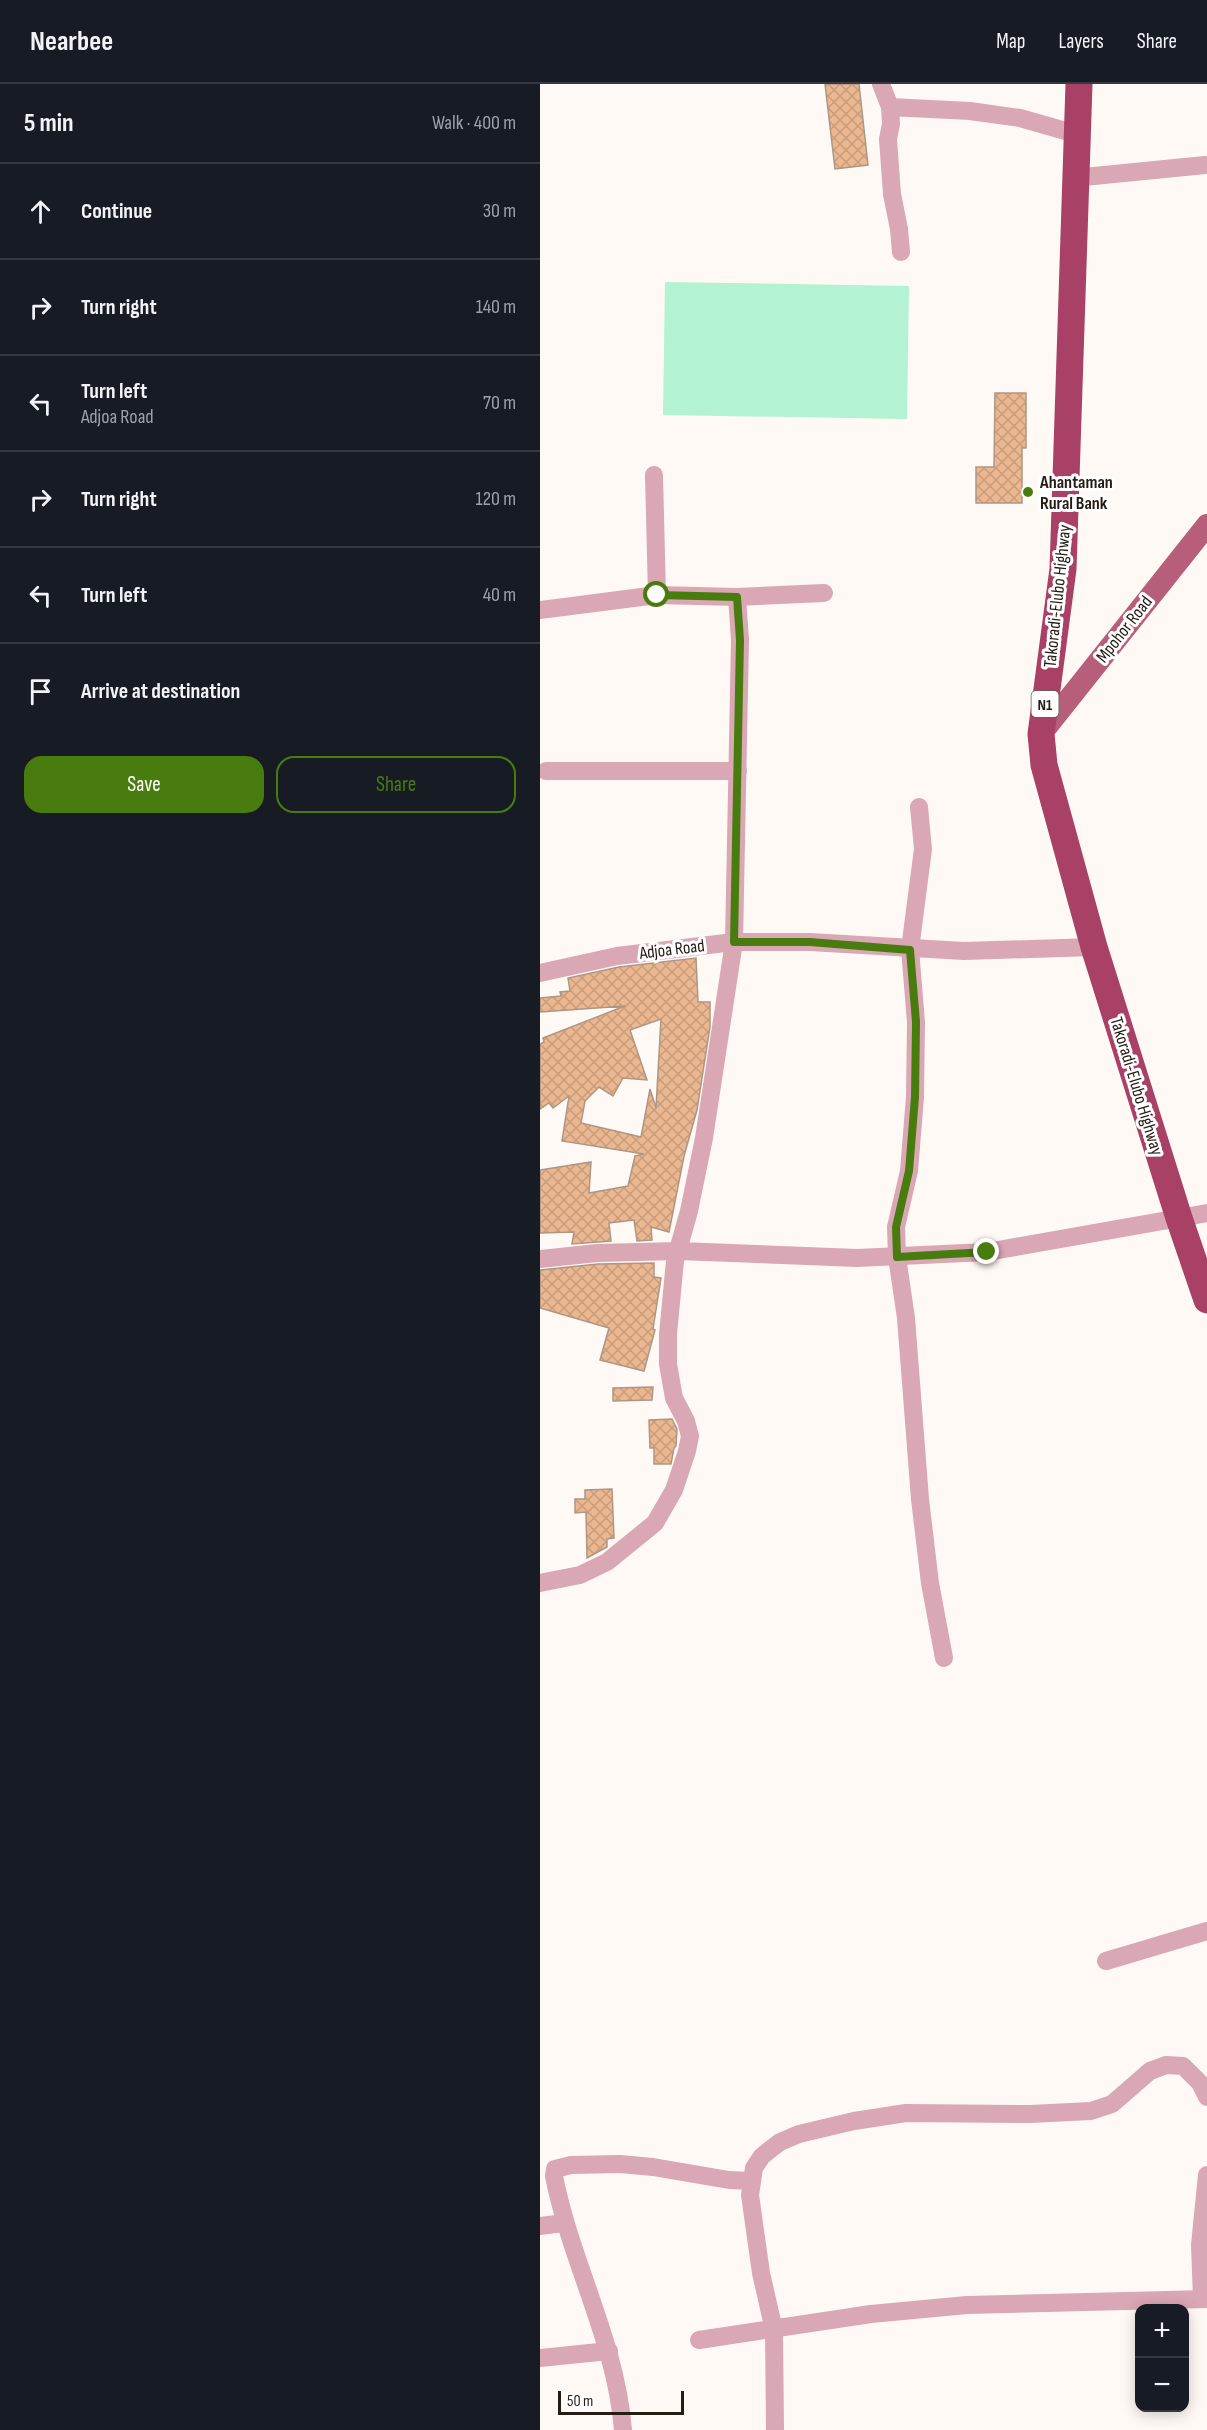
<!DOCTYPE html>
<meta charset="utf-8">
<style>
:root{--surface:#171b24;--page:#20242c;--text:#f1f3f6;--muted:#9ea1a6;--line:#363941;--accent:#487c0f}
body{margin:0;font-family:"Sofia Sans Condensed",sans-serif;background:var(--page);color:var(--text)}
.controls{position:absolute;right:18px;bottom:18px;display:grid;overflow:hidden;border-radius:12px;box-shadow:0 3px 15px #0003}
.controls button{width:54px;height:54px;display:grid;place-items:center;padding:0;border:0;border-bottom:2px solid var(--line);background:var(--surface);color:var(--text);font:30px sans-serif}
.scale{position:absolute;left:18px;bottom:15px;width:126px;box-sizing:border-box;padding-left:6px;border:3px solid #241c15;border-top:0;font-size:16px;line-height:21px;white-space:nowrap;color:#241c15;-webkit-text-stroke:4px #fff;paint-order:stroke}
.stop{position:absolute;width:18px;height:18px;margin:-14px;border:4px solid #487c0f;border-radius:50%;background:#fff}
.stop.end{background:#487c0f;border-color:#fff;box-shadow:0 2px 6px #0008}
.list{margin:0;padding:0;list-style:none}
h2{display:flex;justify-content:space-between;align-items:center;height:78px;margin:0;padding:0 24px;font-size:26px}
h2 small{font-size:20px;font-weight:400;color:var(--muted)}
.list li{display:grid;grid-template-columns:39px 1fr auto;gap:18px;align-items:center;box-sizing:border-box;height:96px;padding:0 24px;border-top:2px solid var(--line)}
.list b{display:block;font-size:22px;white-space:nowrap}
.list p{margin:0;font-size:20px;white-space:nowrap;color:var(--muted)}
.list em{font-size:20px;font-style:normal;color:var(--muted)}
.actions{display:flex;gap:12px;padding:18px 24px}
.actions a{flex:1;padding:14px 0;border:2px solid var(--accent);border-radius:18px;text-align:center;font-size:21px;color:var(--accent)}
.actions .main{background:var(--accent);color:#fff}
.icon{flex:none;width:33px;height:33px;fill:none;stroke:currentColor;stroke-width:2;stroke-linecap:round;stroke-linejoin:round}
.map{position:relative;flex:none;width:667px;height:2346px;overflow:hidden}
header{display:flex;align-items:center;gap:36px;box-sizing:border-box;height:84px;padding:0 30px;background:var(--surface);border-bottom:2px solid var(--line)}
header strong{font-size:28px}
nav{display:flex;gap:33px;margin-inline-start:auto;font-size:21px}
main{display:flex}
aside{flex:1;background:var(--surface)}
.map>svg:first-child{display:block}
</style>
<header>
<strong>Nearbee</strong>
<nav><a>Map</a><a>Layers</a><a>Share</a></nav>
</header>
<main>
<aside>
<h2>5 min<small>Walk · 400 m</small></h2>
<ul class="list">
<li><svg class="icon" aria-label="ahead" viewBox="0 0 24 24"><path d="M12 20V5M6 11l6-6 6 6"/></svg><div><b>Continue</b></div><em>30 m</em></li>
<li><svg class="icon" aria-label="right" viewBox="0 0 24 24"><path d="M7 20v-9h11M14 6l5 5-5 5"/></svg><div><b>Turn right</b></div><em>140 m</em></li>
<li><svg class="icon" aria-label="left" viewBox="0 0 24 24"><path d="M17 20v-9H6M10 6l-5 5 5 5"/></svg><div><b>Turn left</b><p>Adjoa Road</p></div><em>70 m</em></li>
<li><svg class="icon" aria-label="right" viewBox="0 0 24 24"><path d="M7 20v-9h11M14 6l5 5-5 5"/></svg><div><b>Turn right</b></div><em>120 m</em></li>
<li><svg class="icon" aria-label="left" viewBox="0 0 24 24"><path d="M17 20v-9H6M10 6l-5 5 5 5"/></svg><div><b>Turn left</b></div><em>40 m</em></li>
<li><svg class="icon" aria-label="arrive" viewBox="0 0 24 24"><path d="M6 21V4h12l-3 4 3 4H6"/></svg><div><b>Arrive at destination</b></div></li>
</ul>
<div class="actions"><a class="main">Save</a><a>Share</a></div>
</aside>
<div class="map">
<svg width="667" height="2346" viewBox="0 0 667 2346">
<defs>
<pattern id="building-cross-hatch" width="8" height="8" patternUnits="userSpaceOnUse" patternTransform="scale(1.5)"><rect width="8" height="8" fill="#ebb790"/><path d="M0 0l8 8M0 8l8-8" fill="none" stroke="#c99d7b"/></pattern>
</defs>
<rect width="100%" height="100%" fill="#fef9f5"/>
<!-- green -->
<path fill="#b3f2d2" d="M125,198L369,202L367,335L123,331Z"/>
<!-- building -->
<g fill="url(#building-cross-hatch)" stroke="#ae9685" stroke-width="1.5" fill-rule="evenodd">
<path d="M285,0H319L328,81L295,85Z"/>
<path d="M455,309H486V364H482V419H436V383H454Z"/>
<path d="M156,874L158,918H170V943L157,1026L144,1072L129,1148L111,1143L112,1156L97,1157L94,1136L69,1139L71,1157L32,1160L34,1148L0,1149V1086L51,1078L49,1109L88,1102L95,1072L104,1070L22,1057L29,1012L13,1024L9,1019L0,1025V960L4,958L3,954L85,922L0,928V914L21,912L20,908L30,907L28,894L79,883ZM121,935L116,1024L110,1005L101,1053L41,1039L45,1017L59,1003L73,1012L83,994L107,996L90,946Z"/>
<path d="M114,1179V1193L121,1194L113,1245L115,1246L104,1287L60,1276L69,1244L0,1224V1186L58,1180Z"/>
<path d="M113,1303L112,1316L73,1317V1304Z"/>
<path d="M132,1335L137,1345L136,1362L134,1364L131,1380H114V1364H110L109,1336Z"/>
<path d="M72,1405L74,1454L67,1455V1463L47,1474L46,1428L35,1429V1415H45V1406Z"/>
</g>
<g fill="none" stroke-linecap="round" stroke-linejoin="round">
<!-- minor -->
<g stroke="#daa7b4" stroke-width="18">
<path d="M341,0L350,23"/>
<path d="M534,94L665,81"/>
<path d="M361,168L359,145L352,110L348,55L351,40L350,23L430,27L480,34L536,50"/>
<path d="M114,391L117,511"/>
<path d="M0,526L117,511L197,513L284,509"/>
<path d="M6,687H198"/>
<path d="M379,723L383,765L370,865L376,938L375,1013L369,1087L356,1143L357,1173L366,1234L380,1415L390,1499L404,1574"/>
<path d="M0,889L77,872L194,858H270L424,867L554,863"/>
<path d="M0,1175L57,1169L139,1167L317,1174L447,1168L667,1129"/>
<path d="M0,1499L40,1491L67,1478L115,1439L134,1406L147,1367L150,1352L146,1337L134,1314L128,1280V1250L135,1177L149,1127L164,1054L194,858L200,556L197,513"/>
<path d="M566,1877L667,1847"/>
<path d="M0,2142L24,2139"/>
<path d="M662,2215L660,2161L667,2091"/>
<path d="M159,2256L331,2230L427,2221L667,2215"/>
<path d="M0,2274L69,2267"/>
<path d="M83,2346C76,2257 31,2179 14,2092L15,2085L31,2081L80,2080L113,2083L189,2096L211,2097"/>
<path d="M235,2346L234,2246L221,2189L210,2111L214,2084L222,2072L240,2058L259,2050L314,2037L366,2029L490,2030L551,2027L572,2020L610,1987L626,1981L643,1982L660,1999L667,2013"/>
</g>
<!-- major -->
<path stroke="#b75e7a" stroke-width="22" d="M501,650L667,441"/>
<!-- highway -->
<path stroke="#a84165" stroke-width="27" d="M539,0L523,485L501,650L504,681L554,863L639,1134L667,1216"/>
</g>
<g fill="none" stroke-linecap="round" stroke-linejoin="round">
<!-- route -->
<path stroke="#487c0f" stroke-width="8" d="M117,511L197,513L200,556L194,858H270L370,866L376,938L375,1013L369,1087L356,1143L357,1173L447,1168"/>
</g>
<!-- markers -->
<circle fill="#487c0f" stroke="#fff" stroke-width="2" cx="488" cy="408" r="6"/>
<g text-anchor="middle" stroke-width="6" stroke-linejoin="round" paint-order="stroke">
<!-- shield labels -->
<rect fill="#fff" stroke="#66605b" stroke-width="1.5" x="491.5" y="607" width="27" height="26" rx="4.5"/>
<g font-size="16" font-weight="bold" fill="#241c15">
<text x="505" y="626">N1</text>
</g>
<!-- poi labels -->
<g font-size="18" font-weight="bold" fill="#241c15" stroke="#fff" text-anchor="start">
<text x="500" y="404">Ahantaman<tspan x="500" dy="21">Rural Bank</tspan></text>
</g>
<!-- street labels -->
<g font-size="18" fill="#241c15" stroke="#fff">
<text transform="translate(517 512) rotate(-84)" y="6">Takoradi-Elubo Highway</text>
<text transform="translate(584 545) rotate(-52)" y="6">Mpohor Road</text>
<text transform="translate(132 865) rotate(-7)" y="6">Adjoa Road</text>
<text transform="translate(597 1002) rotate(73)" y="6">Takoradi-Elubo Highway</text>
</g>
</g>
</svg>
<div class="controls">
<button>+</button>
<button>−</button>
</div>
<div class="scale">50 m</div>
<div class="stop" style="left:117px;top:511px"></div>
<div class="stop end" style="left:447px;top:1168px"></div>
</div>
</main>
